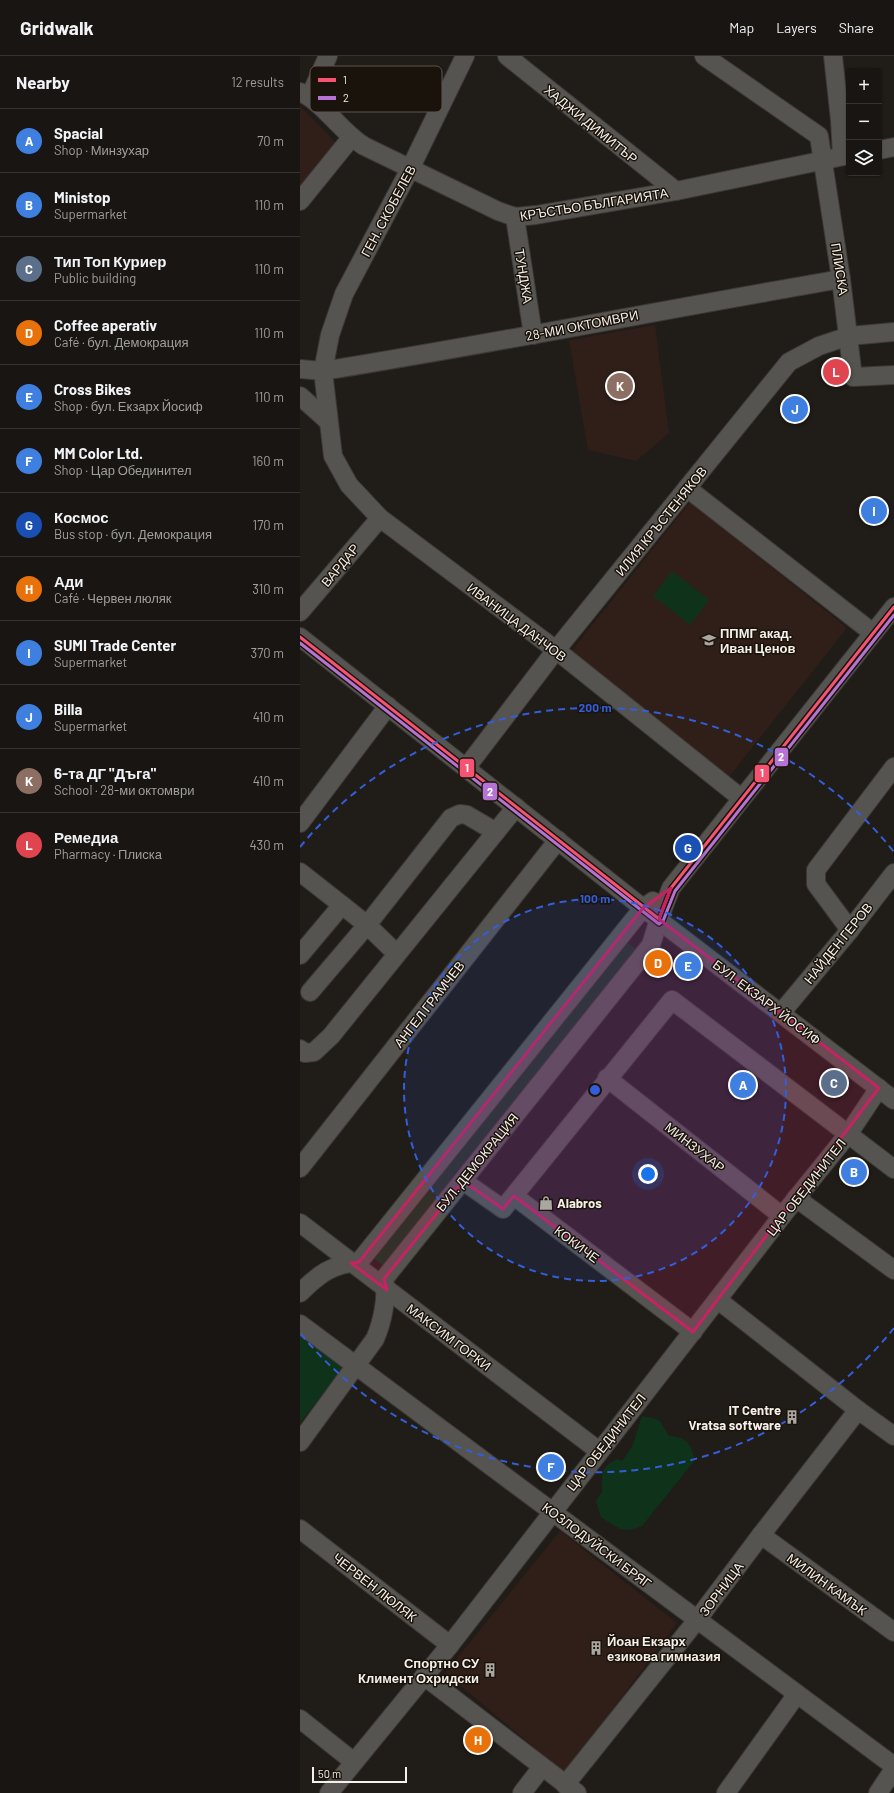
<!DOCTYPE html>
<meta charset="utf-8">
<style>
:root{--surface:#181512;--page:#211e1b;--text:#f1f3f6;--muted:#9f9f9f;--line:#363432;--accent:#aaa6a0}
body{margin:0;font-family:Barlow,sans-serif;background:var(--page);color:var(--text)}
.controls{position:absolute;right:12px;top:12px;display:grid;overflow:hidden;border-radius:4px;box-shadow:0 1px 3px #0004}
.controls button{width:36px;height:36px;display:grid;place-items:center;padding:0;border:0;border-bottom:1px solid var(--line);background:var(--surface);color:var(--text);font:20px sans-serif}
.scale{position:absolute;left:12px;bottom:10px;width:95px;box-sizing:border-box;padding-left:4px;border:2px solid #f5f0ea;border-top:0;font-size:11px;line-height:14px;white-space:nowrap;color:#f5f0ea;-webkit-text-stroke:3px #1a130b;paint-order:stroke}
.you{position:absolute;left:348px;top:1118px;width:14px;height:14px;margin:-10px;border:3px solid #fff;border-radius:50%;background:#1a73e8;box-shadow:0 0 0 6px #1a73e833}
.badge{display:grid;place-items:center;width:26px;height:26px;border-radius:50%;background:var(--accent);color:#fff;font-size:13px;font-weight:700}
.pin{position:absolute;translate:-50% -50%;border:2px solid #fff;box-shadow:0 1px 4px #0006}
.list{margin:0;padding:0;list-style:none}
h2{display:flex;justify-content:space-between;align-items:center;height:52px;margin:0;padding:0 16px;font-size:17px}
h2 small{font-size:13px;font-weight:400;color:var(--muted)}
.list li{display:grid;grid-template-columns:26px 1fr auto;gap:12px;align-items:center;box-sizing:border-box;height:64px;padding:0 16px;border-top:1px solid var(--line)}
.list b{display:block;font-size:15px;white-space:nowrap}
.list p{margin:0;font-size:13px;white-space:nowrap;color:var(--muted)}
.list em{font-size:13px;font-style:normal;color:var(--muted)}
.icon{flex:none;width:22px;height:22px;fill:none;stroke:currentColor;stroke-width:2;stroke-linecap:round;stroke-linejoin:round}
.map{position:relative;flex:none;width:594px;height:1737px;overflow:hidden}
header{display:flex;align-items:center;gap:24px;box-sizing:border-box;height:56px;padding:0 20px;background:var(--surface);border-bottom:1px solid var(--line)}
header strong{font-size:19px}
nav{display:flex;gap:22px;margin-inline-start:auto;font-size:14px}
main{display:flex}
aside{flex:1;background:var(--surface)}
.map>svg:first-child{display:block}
</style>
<header>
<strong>Gridwalk</strong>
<nav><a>Map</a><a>Layers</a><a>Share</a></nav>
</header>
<main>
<aside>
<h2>Nearby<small>12 results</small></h2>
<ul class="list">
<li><span class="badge" style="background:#3f7fe0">A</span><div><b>Spacial</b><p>Shop · Минзухар</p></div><em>70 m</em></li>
<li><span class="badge" style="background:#3f7fe0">B</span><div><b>Ministop</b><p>Supermarket</p></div><em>110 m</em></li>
<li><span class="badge" style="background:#5c6f8a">C</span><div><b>Тип Топ Куриер</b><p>Public building</p></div><em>110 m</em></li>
<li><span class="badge" style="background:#e8710a">D</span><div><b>Coffee aperativ</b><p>Café · бул. Демокрация</p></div><em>110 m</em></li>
<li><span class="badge" style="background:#3f7fe0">E</span><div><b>Cross Bikes</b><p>Shop · бул. Екзарх Йосиф</p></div><em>110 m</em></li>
<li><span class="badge" style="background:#3f7fe0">F</span><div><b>MM Color Ltd.</b><p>Shop · Цар Обединител</p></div><em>160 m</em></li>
<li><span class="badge" style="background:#1a4fb4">G</span><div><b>Космос</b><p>Bus stop · бул. Демокрация</p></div><em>170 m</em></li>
<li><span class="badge" style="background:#e8710a">H</span><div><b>Ади</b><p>Café · Червен люляк</p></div><em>310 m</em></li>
<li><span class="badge" style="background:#3f7fe0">I</span><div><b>SUMI Trade Center</b><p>Supermarket</p></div><em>370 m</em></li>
<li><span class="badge" style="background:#3f7fe0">J</span><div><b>Billa</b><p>Supermarket</p></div><em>410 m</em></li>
<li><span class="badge" style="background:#8d6e63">K</span><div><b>6-та ДГ &quot;Дъга&quot;</b><p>School · 28-ми октомври</p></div><em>410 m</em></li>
<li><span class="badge" style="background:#e0444e">L</span><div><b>Ремедиа</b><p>Pharmacy · Плиска</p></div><em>430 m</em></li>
</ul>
</aside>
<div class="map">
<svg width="594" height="1737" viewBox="0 0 594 1737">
<rect width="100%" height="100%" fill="#201c18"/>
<!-- education -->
<g fill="#301f19">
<path d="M0,50L37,88L0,133Z"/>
<path d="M355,269L369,377L336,405L288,394L269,284Z"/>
<path d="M390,446L547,572L428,722L270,597Z"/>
<path d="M260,1475L377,1567L265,1717L145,1617Z"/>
</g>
<!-- green -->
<g fill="#0f321b">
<path d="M372,515L409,544L390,569L353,540Z"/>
<path d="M326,885L338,895L84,1211L71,1200Z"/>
<path d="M0,1279L43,1312L0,1367Z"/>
<path d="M342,1360C363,1364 357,1361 369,1380C386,1381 391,1387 395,1404L342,1470L330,1474L320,1473L310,1467L301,1461L296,1445L302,1436C303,1418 298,1413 317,1403L322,1405L332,1391Z"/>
</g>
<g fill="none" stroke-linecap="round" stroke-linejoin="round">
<defs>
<g id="minor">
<path d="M165,0L110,113L44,238L30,279L23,315C196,287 368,253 541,223"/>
<path d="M207,0L376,135"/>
<path d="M404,0L519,80L541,223L553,321L594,319"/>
<path d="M533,0L540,64L542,100"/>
<path d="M0,36C24,47 40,75 64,90L198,155L215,161L236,159L376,135L549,99"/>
<path d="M10,40L28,0"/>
<path d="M579,94L594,91"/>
<path d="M0,145L51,82"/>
<path d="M215,161L233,279"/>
<path d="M0,313L23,315L33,400L49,429L80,462L256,594L441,742"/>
<path d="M0,340L28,365"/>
<path d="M387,432L573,577"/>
<path d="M0,556L80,462"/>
<path d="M0,581L343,852L594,1044"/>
<path d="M166,712L256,594L489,306L519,290L549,280L594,276"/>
<path d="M0,767L88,650"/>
<path d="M0,816L42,849"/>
<path d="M550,874L516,828V814L594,711"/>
<path d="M0,899L42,849L67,869L97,898"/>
<path d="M10,936L67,869L151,762L160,758L167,759L196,776"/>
<path d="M481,957L550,874L594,817"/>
<path d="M0,993L5,997L14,996L31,980L216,751"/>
<path d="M307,1022L482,1160"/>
<path d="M0,1112L258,784"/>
<path d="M163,1125L203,1153L372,944L594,1113"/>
<path d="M214,1140L393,1276"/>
<path d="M496,1142L594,1214"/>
<path d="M0,1167L299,1395"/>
<path d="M0,1237C19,1218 32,1208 59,1206L343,852L353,845"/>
<path d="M418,1244L558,1354L594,1380"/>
<path d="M0,1268L594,1710"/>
<path d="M0,1386L75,1283C82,1267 88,1241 84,1223L351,889L359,863L371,832L594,551"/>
<path d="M0,1473L150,1589"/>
<path d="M461,1479L594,1576"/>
<path d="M124,1620L277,1737"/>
<path d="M0,1663L54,1706"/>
<path d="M265,1729L397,1564L461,1479L558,1354"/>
<path d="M29,1737L150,1589L482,1160L549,1077L579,1032"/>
<path d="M222,1737L242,1711"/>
<path d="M426,1737L497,1638"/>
<path d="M578,1737L594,1713"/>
</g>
</defs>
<!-- minor casing -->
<use href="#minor" stroke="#3c3836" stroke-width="20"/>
<!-- minor -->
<use href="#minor" stroke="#565450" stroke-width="18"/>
<defs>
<path id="bus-1" d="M0,581L359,863L371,832L594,551"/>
<path id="bus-2" d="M0,587L359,868L363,865L375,835L594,559"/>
</defs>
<!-- bus-1 casing -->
<use href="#bus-1" stroke="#1a130b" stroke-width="6"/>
<!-- bus-2 casing -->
<use href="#bus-2" stroke="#1a130b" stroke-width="6"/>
<!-- bus-1 -->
<use href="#bus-1" stroke="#f65372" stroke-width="3"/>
<!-- bus-2 -->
<use href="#bus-2" stroke="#b673d3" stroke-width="3"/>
</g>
<!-- marked area -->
<path fill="#c52362" fill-opacity="0.2" stroke="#c52362" stroke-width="3" stroke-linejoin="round" d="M371,832L359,863L579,1032L393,1276L214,1140L203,1153L163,1125L84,1223L87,1234L51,1207L59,1206L343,852Z"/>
<!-- distance rings -->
<circle cx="295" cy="1034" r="191" fill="#335eda" fill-opacity=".12"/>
<g fill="none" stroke="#335eda" stroke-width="2" stroke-dasharray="7 5">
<circle cx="295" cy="1034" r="191"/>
<path d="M594 1272A382 382 0 0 1 0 1277M0 791A382 382 0 0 1 594 796"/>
</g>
<!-- icons -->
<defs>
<symbol id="school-bare" viewBox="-9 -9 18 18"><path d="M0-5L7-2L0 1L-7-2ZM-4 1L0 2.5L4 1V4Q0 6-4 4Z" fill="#aaa6a0" stroke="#1a130b" stroke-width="2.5" paint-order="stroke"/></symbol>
<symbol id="shop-bare" viewBox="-9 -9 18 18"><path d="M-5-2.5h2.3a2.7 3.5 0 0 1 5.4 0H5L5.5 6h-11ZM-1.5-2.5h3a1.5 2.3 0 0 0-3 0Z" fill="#aaa6a0" stroke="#1a130b" stroke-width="2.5" paint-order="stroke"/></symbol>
<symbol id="building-bare" viewBox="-9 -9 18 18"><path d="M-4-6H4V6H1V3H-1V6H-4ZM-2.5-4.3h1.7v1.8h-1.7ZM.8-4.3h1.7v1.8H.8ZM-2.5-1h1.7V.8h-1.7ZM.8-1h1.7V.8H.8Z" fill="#aaa6a0" stroke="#1a130b" stroke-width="2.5" paint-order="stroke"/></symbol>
</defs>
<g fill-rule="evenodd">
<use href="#school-bare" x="399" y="574" width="20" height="20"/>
<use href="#shop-bare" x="236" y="1137" width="20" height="20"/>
<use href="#building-bare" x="482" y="1351" width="20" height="20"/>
<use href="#building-bare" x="286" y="1582" width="20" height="20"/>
<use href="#building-bare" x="180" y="1604" width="20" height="20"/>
</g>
<g text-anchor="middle" stroke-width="3" stroke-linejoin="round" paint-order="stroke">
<!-- street labels -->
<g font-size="13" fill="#f5f0ea" stroke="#1a130b">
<text transform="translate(291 68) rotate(39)" y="5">ХАДЖИ ДИМИТЪР</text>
<text transform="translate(294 148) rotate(-9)" y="5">КРЪСТЬО БЪЛГАРИЯТА</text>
<text transform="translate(88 155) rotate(-62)" y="5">ГЕН. СКОБЕЛЕВ</text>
<text transform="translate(540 213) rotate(81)" y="5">ПЛИСКА</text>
<text transform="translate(224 220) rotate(81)" y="5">ТУНДЖА</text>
<text transform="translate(282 269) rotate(-11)" y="5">28-МИ ОКТОМВРИ</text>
<text transform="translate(361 465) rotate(-51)" y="5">ИЛИЯ КРЪСТЕНЯКОВ</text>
<text transform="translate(40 509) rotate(-50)" y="5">ВАРДАР</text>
<text transform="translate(217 566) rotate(37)" y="5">ИВАНИЦА ДАНЧОВ</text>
<text transform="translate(538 887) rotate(-51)" y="5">НАЙДЕН ГЕРОВ</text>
<text transform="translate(467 946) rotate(37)" y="5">БУЛ. ЕКЗАРХ ЙОСИФ</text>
<text transform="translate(129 948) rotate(-52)" y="5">АНГЕЛ ГРАМЧЕВ</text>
<text transform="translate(395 1091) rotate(38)" y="5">МИНЗУХАР</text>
<text transform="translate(177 1106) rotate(-51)" y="5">БУЛ. ДЕМОКРАЦИЯ</text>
<text transform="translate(506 1131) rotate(-52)" y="5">ЦАР ОБЕДИНИТЕЛ</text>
<text transform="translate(277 1188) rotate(37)" y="5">КОКИЧЕ</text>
<text transform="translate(149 1281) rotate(37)" y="5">МАКСИМ ГОРКИ</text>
<text transform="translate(306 1386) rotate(-52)" y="5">ЦАР ОБЕДИНИТЕЛ</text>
<text transform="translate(297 1489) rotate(37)" y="5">КОЗЛОДУЙСКИ БРЯГ</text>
<text transform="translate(527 1528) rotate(36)" y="5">МИЛИН КАМЪК</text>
<text transform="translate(75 1531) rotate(38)" y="5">ЧЕРВЕН ЛЮЛЯК</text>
<text transform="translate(421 1533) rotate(-53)" y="5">ЗОРНИЦА</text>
</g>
<!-- poi labels -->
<g font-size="13" font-weight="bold" fill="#f5f0ea" stroke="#1a130b" text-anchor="start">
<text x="420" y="582">ППМГ акад.<tspan x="420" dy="15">Иван Ценов</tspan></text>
<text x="257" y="1152">Alabros</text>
<text x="481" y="1359" text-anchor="end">IT Centre<tspan x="481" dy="15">Vratsa software</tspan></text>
<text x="307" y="1590">Йоан Екзарх<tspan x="307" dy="15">езикова гимназия</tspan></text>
<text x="179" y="1612" text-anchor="end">Спортно СУ<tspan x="179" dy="15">Климент Охридски</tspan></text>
</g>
</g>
<!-- legend -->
<rect x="10" y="10" width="132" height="46" rx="6" fill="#1a130b" stroke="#5c554e" stroke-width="1"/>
<rect x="18" y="22" width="18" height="4" fill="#f65372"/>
<rect x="18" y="40" width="18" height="4" fill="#b673d3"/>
<g font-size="11" fill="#f5f0ea">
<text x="43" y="28">1</text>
<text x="43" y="46">2</text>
</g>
<circle cx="295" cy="1034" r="6" fill="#335eda" stroke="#1a130b" stroke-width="2"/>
<g font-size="12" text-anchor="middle" font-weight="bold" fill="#335eda" stroke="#1a130b" stroke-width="3" stroke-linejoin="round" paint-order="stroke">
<text x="295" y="656">200 m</text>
<text x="295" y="847">100 m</text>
</g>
<g stroke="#1a130b" stroke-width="1.5">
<rect x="474" y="691" width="15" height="20" rx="4" fill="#b673d3"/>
<rect x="159" y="702" width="16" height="20" rx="4" fill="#f65372"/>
<rect x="454" y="708" width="16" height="19" rx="4" fill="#f65372"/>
<rect x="182" y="726" width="16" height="19" rx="4" fill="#b673d3"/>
</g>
<g font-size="11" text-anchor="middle" font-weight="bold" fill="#fff">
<text x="481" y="705">2</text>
<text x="167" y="716">1</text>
<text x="462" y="721">1</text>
<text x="190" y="740">2</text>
</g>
</svg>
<div class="controls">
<button>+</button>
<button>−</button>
<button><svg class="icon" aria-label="layers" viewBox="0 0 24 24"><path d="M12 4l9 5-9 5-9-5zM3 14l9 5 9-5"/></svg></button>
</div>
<div class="scale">50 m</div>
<div class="you"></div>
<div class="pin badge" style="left:443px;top:1029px;background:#3f7fe0">A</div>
<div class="pin badge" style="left:554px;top:1116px;background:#3f7fe0">B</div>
<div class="pin badge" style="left:534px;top:1027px;background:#5c6f8a">C</div>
<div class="pin badge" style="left:358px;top:907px;background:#e8710a">D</div>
<div class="pin badge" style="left:388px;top:910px;background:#3f7fe0">E</div>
<div class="pin badge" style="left:251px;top:1411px;background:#3f7fe0">F</div>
<div class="pin badge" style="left:388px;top:792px;background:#1a4fb4">G</div>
<div class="pin badge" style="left:178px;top:1684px;background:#e8710a">H</div>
<div class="pin badge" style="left:574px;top:455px;background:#3f7fe0">I</div>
<div class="pin badge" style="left:495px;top:353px;background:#3f7fe0">J</div>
<div class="pin badge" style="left:320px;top:330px;background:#8d6e63">K</div>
<div class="pin badge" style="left:536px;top:316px;background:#e0444e">L</div>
</div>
</main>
